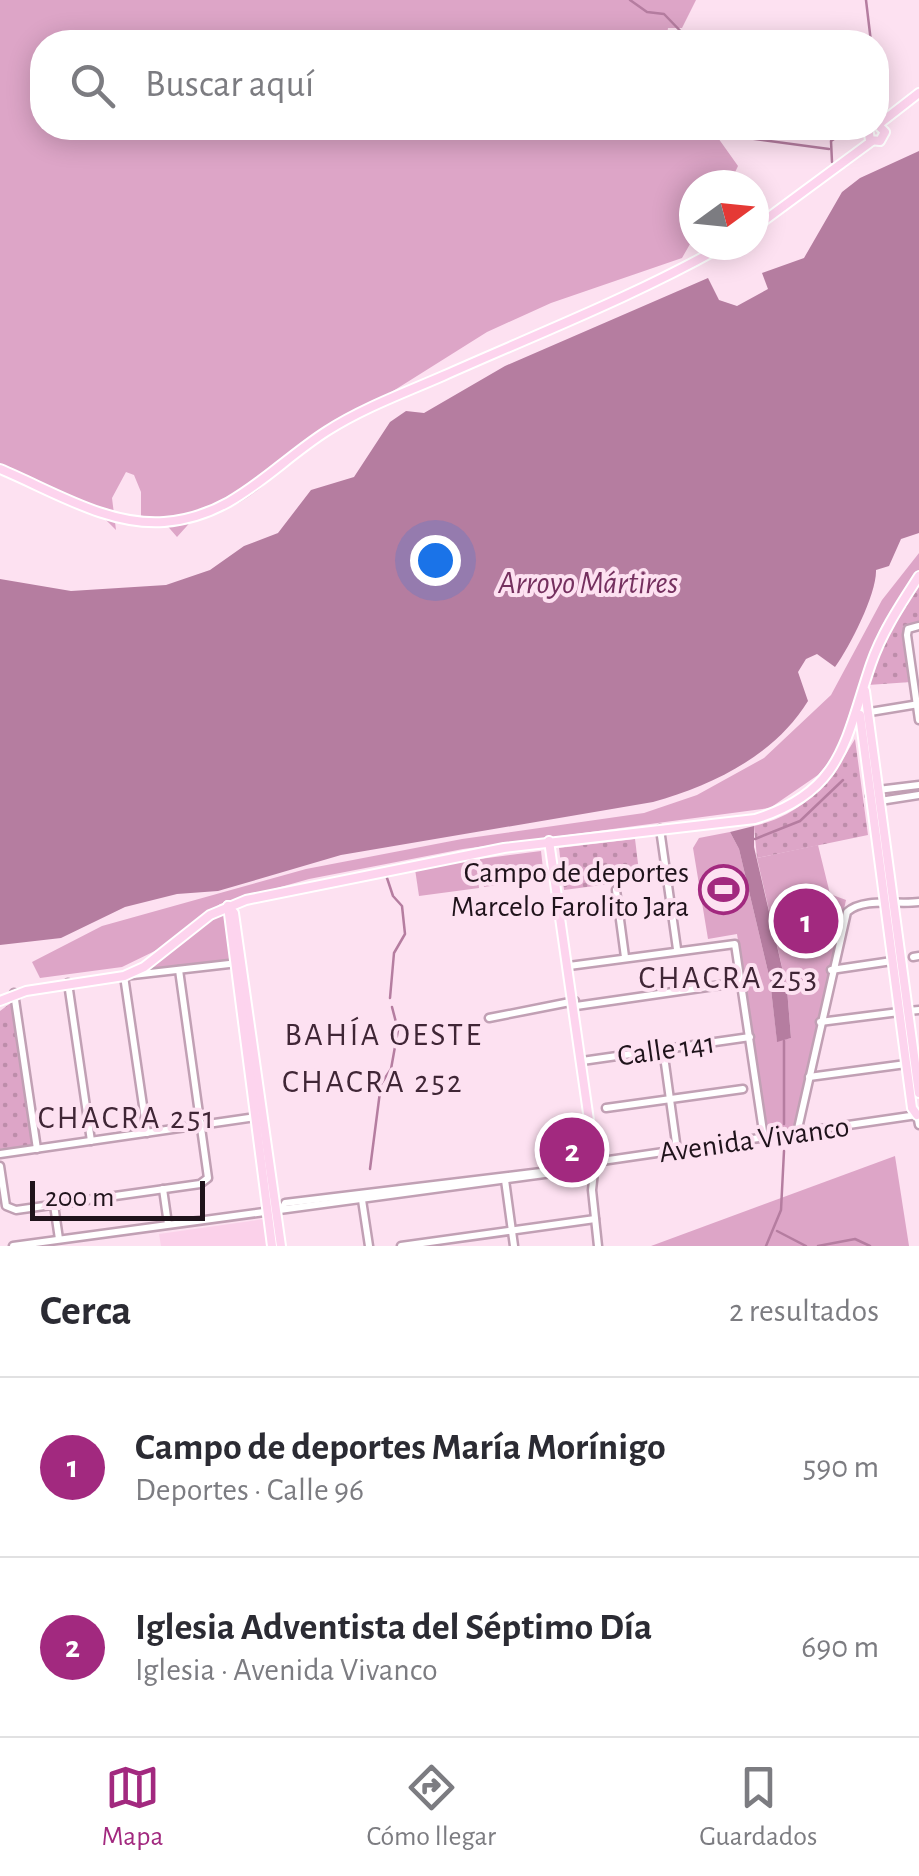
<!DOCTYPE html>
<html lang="es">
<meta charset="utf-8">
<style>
:root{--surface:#fff;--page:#f2f2f3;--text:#2b2b33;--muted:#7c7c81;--line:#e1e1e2;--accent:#a2297f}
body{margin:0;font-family:"Alegreya Sans",sans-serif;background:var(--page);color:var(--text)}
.compass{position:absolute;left:679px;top:170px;width:90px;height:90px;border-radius:50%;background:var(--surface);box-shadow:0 5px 25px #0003;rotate:75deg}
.scale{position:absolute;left:30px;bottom:25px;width:175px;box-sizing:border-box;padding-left:10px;border:5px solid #1f131b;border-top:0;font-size:28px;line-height:35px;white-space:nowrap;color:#1f131b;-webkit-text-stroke:8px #fde1f1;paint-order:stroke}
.you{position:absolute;left:435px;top:560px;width:35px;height:35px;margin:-25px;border:8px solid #fff;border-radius:50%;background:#1a73e8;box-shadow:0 0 0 15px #1a73e833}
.badge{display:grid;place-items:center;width:65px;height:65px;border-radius:50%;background:var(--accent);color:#fff;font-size:32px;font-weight:700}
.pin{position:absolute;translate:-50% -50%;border:5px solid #fff;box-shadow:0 2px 10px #0006}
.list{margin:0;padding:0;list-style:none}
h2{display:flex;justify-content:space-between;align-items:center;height:130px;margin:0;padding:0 40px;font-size:42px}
h2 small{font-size:32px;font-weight:400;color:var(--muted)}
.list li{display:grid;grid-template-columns:65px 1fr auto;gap:30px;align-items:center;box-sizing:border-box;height:180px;padding:0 40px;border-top:2px solid var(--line)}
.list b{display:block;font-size:38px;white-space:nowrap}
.list p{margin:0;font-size:32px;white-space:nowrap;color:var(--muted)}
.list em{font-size:32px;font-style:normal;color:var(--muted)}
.icon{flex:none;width:55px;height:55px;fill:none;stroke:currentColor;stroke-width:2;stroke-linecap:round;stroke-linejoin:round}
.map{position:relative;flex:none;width:919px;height:1246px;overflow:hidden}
.search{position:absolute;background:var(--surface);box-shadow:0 5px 25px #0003;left:30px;right:30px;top:30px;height:110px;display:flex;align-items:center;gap:25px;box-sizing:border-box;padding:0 35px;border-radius:40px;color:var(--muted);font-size:38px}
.sheet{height:490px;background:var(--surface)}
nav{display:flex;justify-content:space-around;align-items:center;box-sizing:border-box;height:140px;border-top:2px solid var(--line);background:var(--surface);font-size:28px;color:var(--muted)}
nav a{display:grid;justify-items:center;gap:5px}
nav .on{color:var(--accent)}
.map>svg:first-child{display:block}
</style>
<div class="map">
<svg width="919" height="1246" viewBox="0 0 919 1246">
<defs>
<pattern id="park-dots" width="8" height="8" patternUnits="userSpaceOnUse" patternTransform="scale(2.5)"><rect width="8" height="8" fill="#dda5c7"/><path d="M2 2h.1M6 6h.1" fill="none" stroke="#bd8daa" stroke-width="1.8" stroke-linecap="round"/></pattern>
</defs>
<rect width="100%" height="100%" fill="#fde1f1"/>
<!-- built -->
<path fill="#fbd1ea" d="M264,1219L267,1246H161L159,1234Z"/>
<!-- grass -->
<g fill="#dda5c7">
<path d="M0,0H696L682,28H668L667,35L679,42H42V128H711L738,166L729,185H694V237L682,258L551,303L487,332L296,452C269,485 236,513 195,517L177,537L164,522L141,521V492L134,475L126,472L112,498L116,530L102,516L0,475Z"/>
<path d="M919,553V571L882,625L867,661L836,754L818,775L770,808L463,849L309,879L220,904L161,948L122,967L40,978L32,962L102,926L306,869L462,839L644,813L697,795L764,758L831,695L882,600Z"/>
<path d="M730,832L739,849L770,980L777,1041L791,1038L787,989L757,858L818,845L830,894L846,900L796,1129L767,1132L737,934L708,939L693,848L699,838Z"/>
<path d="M541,851L544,878L484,887L480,859Z"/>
<path d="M476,860L479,888L419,896L415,869Z"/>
<path d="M224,913L230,961L136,973L213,917Z"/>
<path d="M895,1156L909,1246H651Z"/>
</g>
<!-- park -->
<g fill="url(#park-dots)">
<path d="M919,583V623L903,626L911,682L868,685L887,634Z"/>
<path d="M855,739L868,835L757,858L754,826C805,814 829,783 855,739Z"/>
<path d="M635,839L640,880L564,890L559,848Z"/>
<path d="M12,1002L33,1145L0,1149V1011Z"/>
</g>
<!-- water -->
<g fill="#b57da0">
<path d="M919,151V533L901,539L889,566L876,570C877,593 850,647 835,667L817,654L806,659L798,672L808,701C774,756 713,785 653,802L341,855L218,891L177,894L125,907L61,938L0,945V579L71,591L166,585L210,570L244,546L278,533L311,490L354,477L390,422L406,411L424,413L505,366L708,278L719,300L737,306L768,289L762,273L804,258L842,192L860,178Z"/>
<path d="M754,826V847L787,989L791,1038L777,1042L770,980L739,849L730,832Z"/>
</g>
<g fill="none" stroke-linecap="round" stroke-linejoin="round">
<!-- stream -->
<g stroke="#b57da0" stroke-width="2.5">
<path d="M630,0L647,12L664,14L691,42"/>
<path d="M866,0L871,42"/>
<path d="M734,128L740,137L829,149"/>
<path d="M832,162L831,141L851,128"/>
<path d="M755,839L800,821L843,780"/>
<path d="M386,875L393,896L402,906L405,934L394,953L390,998"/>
<path d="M784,1041V1124"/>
<path d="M370,1169L381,1084L391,1069L398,1030L392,1007"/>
<path d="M777,1231L806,1246"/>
<path d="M766,1246L781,1210L784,1151"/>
<path d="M818,1246L855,1239L870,1246"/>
</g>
<defs>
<g id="minor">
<path d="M919,626L908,629L907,635L919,720"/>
<path d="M864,713L919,704"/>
<path d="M870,796L878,790L919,785"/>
<path d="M870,796L880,801L919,795"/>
<path d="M660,829L677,949"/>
<path d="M616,890L625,957"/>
<path d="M913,957L919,956"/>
<path d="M569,966L735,944L764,1138"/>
<path d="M831,970L892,961"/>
<path d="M68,983L91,1141"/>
<path d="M14,993L37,1149"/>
<path d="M576,1006L742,982"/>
<path d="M908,1011L919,1010"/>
<path d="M489,1018L575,1001"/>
<path d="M820,1022L899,1012"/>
<path d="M663,1049L677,1150"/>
<path d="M582,1061L750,1037"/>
<path d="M809,1077L906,1064"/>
<path d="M606,1108L743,1089"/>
<path d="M147,1133L124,976L238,963"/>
<path d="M797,1133L847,912C864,897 897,905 919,902"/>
<path d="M0,1154L256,1117"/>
<path d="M595,1163L592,1190L598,1246"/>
<path d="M0,1166L6,1206L16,1210L200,1184L208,1178L179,970"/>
<path d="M505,1180L514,1246"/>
<path d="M163,1189L168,1224"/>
<path d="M362,1200L369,1246"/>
<path d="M54,1205L59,1239"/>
<path d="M283,1207L285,1203L590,1166"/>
<path d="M13,1246L589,1168L595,1162L917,1115L919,1125"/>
<path d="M401,1246L595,1219"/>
</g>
<g id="major">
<path d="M879,124L919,93"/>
<path d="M868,128L870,140L880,141L885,132L876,123"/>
<path d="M754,228L872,141"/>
<path d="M0,469C51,490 107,526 164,522C234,517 272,466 327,431C363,408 404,393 443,376C537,334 635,296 725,245"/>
<path d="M865,691L919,1093"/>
<path d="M860,715L912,1108L917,1115"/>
<path d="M549,841L595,1162"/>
<path d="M228,906L234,913L281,1246"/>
<path d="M228,906L272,1246"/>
<path d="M0,1001L26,991L124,976L144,967L210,915L246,900L504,848L755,819C843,792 845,740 871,664C882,632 901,604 919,576"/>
</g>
</defs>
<!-- minor casing -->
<use href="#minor" stroke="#c1a0b4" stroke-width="11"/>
<!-- major casing -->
<use href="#major" stroke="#fff" stroke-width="12"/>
<!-- minor -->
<use href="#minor" stroke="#fff" stroke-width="6"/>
<!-- major -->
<use href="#major" stroke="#fdd4ee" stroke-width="8"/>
</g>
<!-- icons -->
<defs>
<symbol id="stadium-ring" viewBox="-11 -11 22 22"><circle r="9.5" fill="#fde1f1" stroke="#a2297f" stroke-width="1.5"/><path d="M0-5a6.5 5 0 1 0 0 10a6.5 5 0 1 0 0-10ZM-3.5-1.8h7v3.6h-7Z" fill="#a2297f"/></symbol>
</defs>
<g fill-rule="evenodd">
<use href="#stadium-ring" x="696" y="862" width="55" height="55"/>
</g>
<g text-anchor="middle" stroke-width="8" stroke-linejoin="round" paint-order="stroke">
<!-- poi labels -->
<g font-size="30" fill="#1f131b" stroke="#fde1f1" text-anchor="end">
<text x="689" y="882">Campo de deportes<tspan x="689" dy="34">Marcelo Farolito Jara</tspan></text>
</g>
<!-- street labels -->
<g font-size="30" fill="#1f131b" stroke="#fde1f1">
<text transform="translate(666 1049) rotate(-8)" y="10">Calle 141</text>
<text transform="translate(754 1139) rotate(-8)" y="10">Avenida Vivanco</text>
</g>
<!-- water labels -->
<g font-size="32" font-style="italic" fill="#75305f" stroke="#fde1f1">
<text x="588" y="593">Arroyo Mártires</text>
</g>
<!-- neighbourhood labels -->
<g font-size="32" letter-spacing="2.5" fill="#402636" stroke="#fde1f1">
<text x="729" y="988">CHACRA 253</text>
<text x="384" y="1045">BAHÍA OESTE</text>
<text x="373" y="1092">CHACRA 252</text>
<text x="127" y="1128">CHACRA 251</text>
</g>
</g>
</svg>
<svg class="compass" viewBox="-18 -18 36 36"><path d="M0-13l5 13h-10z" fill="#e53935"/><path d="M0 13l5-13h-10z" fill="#7c7c81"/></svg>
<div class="scale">200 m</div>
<div class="you"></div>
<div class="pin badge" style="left:806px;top:921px">1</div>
<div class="pin badge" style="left:572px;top:1150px">2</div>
<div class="search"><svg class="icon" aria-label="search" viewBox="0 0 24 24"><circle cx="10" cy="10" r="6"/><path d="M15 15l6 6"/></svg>Buscar aquí</div>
</div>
<section class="sheet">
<h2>Cerca<small>2 resultados</small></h2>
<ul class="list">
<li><span class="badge">1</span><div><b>Campo de deportes María Morínigo</b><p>Deportes · Calle 96</p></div><em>590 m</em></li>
<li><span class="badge">2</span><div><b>Iglesia Adventista del Séptimo Día</b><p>Iglesia · Avenida Vivanco</p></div><em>690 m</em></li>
</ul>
</section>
<nav>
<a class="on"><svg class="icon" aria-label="map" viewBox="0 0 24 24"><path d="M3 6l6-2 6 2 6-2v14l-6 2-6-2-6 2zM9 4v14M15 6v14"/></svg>Mapa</a>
<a><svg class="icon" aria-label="directions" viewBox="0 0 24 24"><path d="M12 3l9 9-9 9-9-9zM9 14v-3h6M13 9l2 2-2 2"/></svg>Cómo llegar</a>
<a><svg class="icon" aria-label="saved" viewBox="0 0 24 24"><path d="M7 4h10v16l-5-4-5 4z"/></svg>Guardados</a>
</nav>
